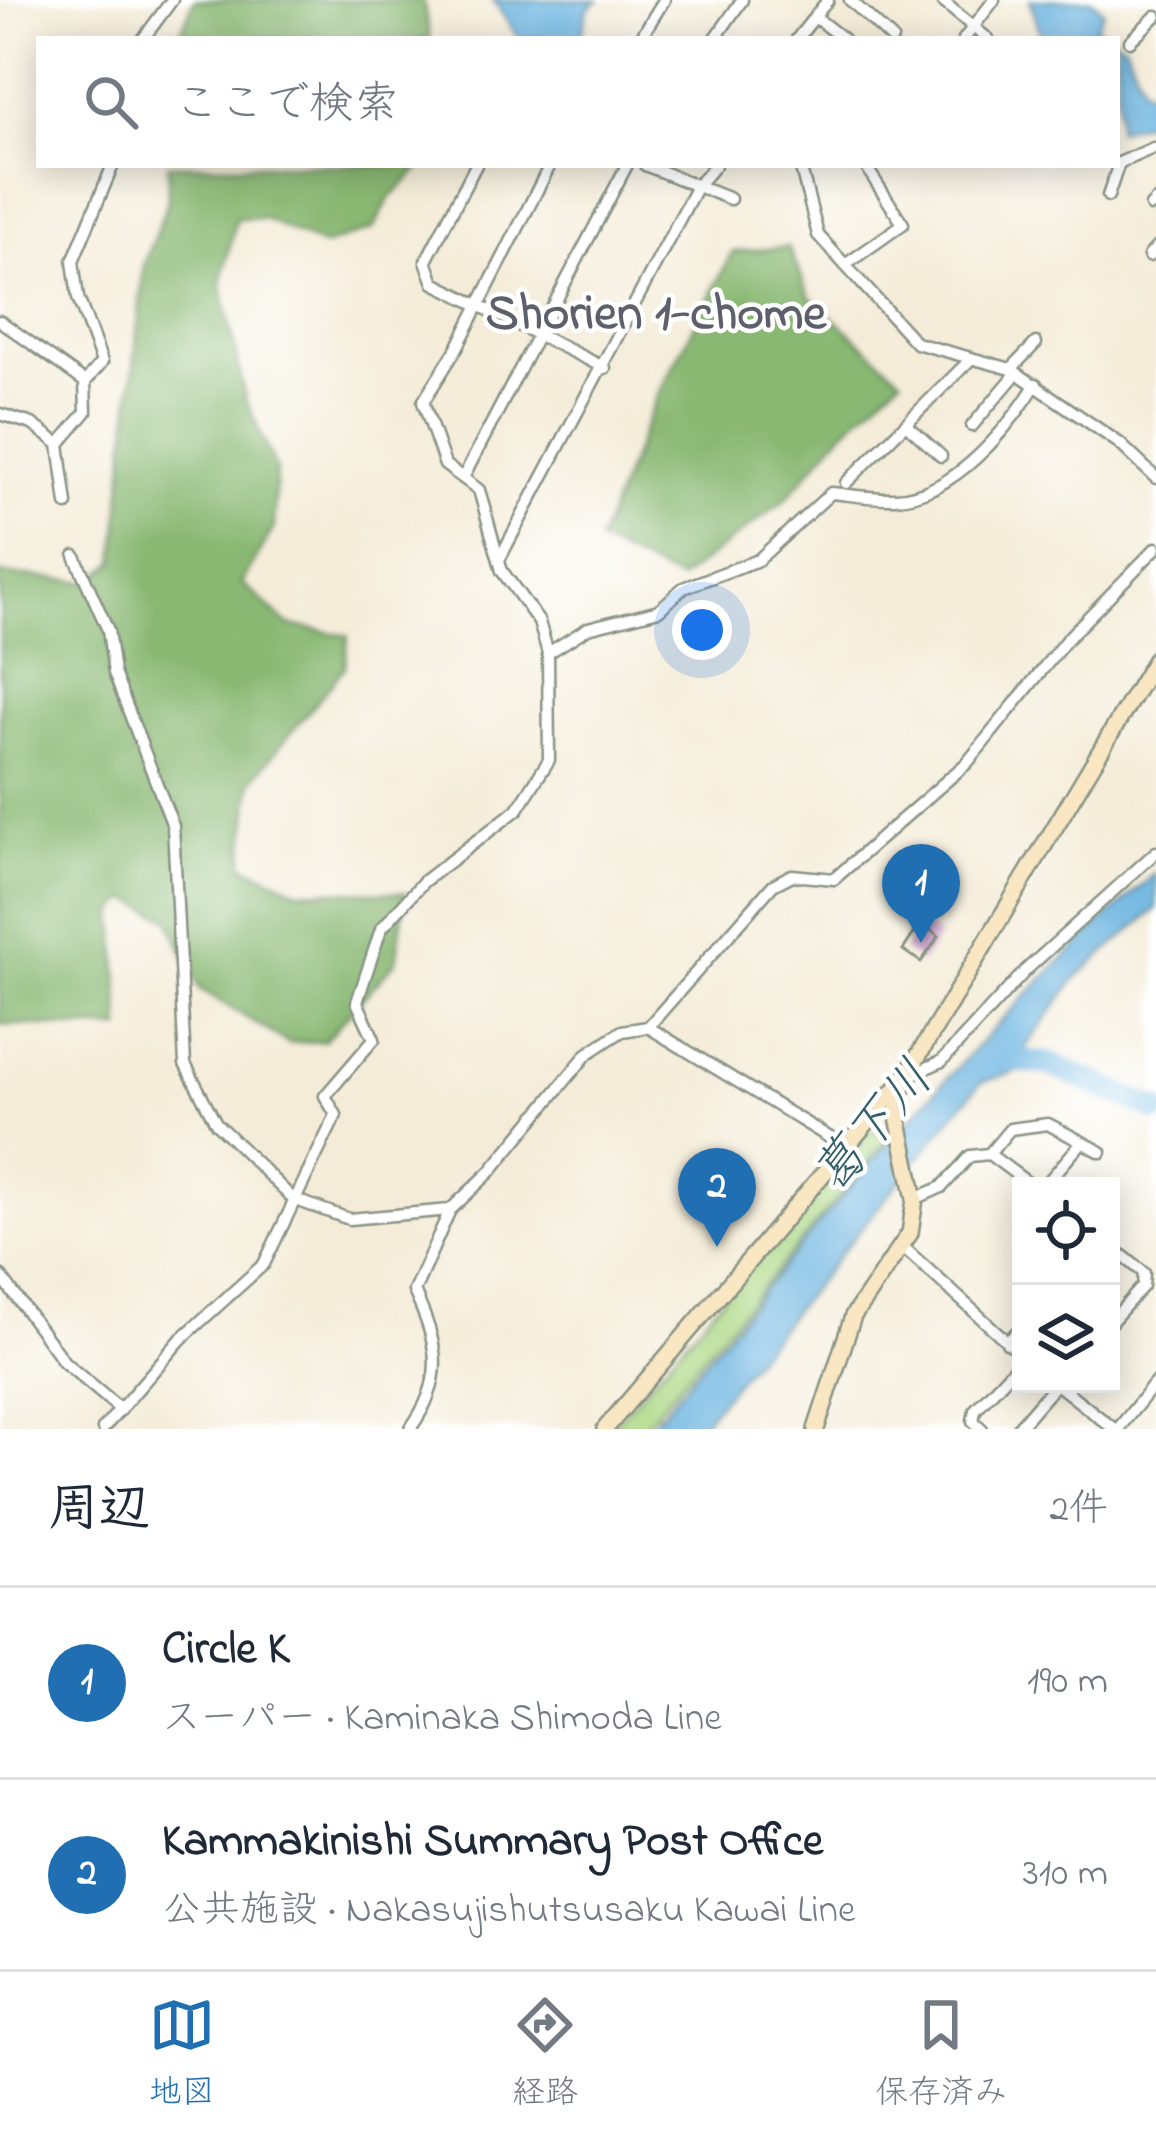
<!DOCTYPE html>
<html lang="ja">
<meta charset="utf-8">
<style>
:root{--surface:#fff;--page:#f6f6f7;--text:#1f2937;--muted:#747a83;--line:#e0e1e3;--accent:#1f6fb2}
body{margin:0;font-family:"Indie Flower","Klee One",sans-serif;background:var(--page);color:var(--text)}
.controls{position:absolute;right:36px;bottom:36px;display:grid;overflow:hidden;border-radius:0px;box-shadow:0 6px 30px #0003}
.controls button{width:108px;height:108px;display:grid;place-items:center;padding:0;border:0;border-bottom:3px solid var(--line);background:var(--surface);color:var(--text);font:60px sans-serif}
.you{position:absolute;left:702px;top:630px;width:42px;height:42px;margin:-30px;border:9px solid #fff;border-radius:50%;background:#1a73e8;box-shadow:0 0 0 18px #1a73e833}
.badge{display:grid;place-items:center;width:78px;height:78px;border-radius:50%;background:var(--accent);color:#fff;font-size:39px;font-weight:700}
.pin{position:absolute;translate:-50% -99px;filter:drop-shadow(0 3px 6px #0008)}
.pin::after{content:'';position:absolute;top:63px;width:42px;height:36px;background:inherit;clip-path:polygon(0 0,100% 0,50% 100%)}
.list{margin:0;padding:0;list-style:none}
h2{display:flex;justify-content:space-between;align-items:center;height:156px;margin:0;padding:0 48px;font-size:51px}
h2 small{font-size:39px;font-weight:400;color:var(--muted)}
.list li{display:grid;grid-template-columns:78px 1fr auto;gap:36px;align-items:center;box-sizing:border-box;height:192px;padding:0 48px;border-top:3px solid var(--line)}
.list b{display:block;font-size:45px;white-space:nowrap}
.list p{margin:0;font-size:39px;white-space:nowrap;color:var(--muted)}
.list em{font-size:39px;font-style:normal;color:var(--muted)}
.icon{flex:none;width:66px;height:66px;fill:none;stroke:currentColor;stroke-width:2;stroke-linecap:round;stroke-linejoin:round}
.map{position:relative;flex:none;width:1156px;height:1429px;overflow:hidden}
.search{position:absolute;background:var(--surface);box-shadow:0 6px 30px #0003;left:36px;right:36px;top:36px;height:132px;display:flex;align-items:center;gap:30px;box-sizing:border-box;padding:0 42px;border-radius:0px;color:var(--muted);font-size:45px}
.sheet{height:540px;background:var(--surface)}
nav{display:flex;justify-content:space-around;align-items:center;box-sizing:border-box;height:168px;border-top:3px solid var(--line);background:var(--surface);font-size:33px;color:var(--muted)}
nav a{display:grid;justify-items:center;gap:6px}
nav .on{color:var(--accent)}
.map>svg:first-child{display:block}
</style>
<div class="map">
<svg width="1156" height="1429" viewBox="0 0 1156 1429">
<rect width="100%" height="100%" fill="#fff"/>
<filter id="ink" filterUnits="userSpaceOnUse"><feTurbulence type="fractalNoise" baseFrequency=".00833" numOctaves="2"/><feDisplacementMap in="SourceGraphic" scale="24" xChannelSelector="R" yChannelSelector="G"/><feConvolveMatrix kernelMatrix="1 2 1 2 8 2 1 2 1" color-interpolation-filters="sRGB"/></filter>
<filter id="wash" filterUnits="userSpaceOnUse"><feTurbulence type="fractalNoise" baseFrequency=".004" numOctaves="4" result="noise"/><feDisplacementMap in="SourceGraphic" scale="48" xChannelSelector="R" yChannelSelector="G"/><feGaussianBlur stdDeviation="2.7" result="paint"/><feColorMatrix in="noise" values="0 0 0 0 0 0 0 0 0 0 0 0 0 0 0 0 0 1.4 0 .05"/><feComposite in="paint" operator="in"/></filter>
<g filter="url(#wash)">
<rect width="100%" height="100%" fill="#f4ecd8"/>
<!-- green -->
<path fill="#acd884" stroke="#668a5c" stroke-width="3" d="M877,1129L889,1138L641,1429H610L862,1135Z"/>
<!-- forest -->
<g fill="#89b872" stroke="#547a53" stroke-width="3">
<path d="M194,0H423L430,39H178Z"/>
<path d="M168,165H424L390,198L373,229L323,246L263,218L236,219L221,283L245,398L276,469L274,527L242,583L289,625L348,636L345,667L252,780L243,865L298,890L406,893L396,961L324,1041L288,1043L200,989L169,919L128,899L115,913L121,1029L0,1024V574L89,582L115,562L144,264L168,201Z"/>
<path d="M788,247L810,297L901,378L841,434L785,500L679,580L598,542L658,395L733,252Z"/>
</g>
<!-- water -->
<g fill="#67b2e0" stroke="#43788a" stroke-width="3">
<path d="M493,0H598L588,9L581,39H519Z"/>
<path d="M1030,0H1093L1104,11L1096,28L1116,39H1042Z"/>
<path d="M1117,40L1125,44L1143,88L1156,95V119L1117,130Z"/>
<path d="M1156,873V909L1077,977L1025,1048L1027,1068L980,1083L697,1429H648C809,1236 966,1038 1156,873Z"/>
</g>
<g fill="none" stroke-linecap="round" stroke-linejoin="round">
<!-- river -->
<path stroke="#67b2e0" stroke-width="24" d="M994,1058L1050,1064L1156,1110"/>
</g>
<g id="blocks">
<!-- building -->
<path fill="#cf9dcf" d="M921,923L939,936L921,962L903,950Z"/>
</g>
</g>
<g filter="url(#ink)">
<use href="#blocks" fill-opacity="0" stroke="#8a9486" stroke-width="3"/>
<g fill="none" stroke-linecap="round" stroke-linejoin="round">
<defs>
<g id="street">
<path d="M850,0L892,39"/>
<path d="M941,0L988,39"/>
<path d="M815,17L843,39"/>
<path d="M143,39L172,0"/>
<path d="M640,39L664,0"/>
<path d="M715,39L742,0"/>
<path d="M797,39L828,0"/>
<path d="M964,39L994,0"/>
<path d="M1130,41L1156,16"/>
<path d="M476,165L426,261L434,283L605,368"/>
<path d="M645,165L730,199"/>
<path d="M800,165L818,235L916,343L1011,369L1119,443L1156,478"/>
<path d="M1108,196L1119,163L1153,148"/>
<path d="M1151,206L1156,201"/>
<path d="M1149,256L1156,248"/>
<path d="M845,265L903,224L865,165"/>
<path d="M0,321L85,382"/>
<path d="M1011,369L1036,343"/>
<path d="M0,414L32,424L59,444L67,504"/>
<path d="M906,424L941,456"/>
<path d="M972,426L1016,374"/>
<path d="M59,444L86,412L85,382L102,362L78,298L73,261L113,165"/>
<path d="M464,476L627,165"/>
<path d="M846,483L971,359"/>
<path d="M75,556L108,630L114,673L173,826L185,1064L216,1123L293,1199L349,1219L450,1210L490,1172L587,1054L622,1031L648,1027L845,1147"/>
<path d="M500,558L697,186L715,165"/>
<path d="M548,653L588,628L659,610L683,588L758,560L831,493C852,495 875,499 896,498C954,495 1007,430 1036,384"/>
<path d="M648,1027L773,885L792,875L834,879L967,763L1067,639L1156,548"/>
<path d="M905,1078L942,1061L1027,969L1156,852"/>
<path d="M1032,1186L989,1154L1010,1129L1048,1124L1101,1152"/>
<path d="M1035,1186L1047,1183L1082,1142"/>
<path d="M915,1199L942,1187L970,1156L989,1154"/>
<path d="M902,1246L1021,1354"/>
<path d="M1111,1246L1144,1273L1143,1286L1111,1322"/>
<path d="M0,1275L64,1362L121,1410"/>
<path d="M1007,1343L1021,1327"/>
<path d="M1057,1384L1114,1429"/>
<path d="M103,1429L181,1339L264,1264L336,1115L325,1096L374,1039L357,1002L381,929L424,881L518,809L549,760L548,653L539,622L502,571L479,490L445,465L423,402L457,348L550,165"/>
<path d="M410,1429C447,1378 438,1344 414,1291L450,1210"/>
<path d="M982,1429L973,1421L975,1410L1021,1361"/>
<path d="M1017,1429L1056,1384"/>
<path d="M1118,1429L1156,1382"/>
</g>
<g id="secondary">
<path d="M605,1429L899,1085"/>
<path d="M816,1429L853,1316L910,1233L915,1199L897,1112L905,1078L1156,658"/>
</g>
</defs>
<!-- street casing -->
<use href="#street" stroke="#8a9486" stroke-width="15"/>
<!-- secondary casing -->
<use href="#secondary" stroke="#8a9486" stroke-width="20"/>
<!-- street -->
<use href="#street" stroke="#fff" stroke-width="10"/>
<!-- secondary -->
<use href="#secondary" stroke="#f9e7c3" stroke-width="15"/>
</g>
</g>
<g text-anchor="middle" stroke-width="9" stroke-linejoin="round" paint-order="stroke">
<!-- neighbourhood labels -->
<g font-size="51" font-weight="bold" fill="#5d5f6a" stroke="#fff">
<text x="656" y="328">Shorien 1-chome</text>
</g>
<!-- water labels -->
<g font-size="51" font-style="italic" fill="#356068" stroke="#fff">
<text transform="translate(871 1125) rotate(-50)" y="18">葛下川</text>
</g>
</g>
</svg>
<div class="controls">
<button><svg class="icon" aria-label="locate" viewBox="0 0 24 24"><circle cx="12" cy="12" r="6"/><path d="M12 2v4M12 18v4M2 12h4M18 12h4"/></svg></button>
<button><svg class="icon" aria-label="layers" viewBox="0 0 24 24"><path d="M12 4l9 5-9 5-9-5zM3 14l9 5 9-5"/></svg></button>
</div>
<div class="you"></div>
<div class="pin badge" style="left:921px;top:943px">1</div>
<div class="pin badge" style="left:717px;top:1247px">2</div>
<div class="search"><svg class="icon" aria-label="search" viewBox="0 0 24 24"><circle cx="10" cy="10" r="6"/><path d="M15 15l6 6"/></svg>ここで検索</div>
</div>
<section class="sheet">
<h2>周辺<small>2件</small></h2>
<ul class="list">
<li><span class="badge">1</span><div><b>Circle K</b><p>スーパー · Kaminaka Shimoda Line</p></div><em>190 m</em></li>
<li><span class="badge">2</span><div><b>Kammakinishi Summary Post Office</b><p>公共施設 · Nakasujishutsusaku Kawai Line</p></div><em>310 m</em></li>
</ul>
</section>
<nav>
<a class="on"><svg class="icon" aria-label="map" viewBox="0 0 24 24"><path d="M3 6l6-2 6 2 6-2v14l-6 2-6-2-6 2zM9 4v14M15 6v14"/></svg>地図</a>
<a><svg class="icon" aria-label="directions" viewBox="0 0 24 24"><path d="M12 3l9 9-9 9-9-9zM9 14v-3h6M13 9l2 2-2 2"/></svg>経路</a>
<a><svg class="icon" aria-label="saved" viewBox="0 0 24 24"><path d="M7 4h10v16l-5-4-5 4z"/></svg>保存済み</a>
</nav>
